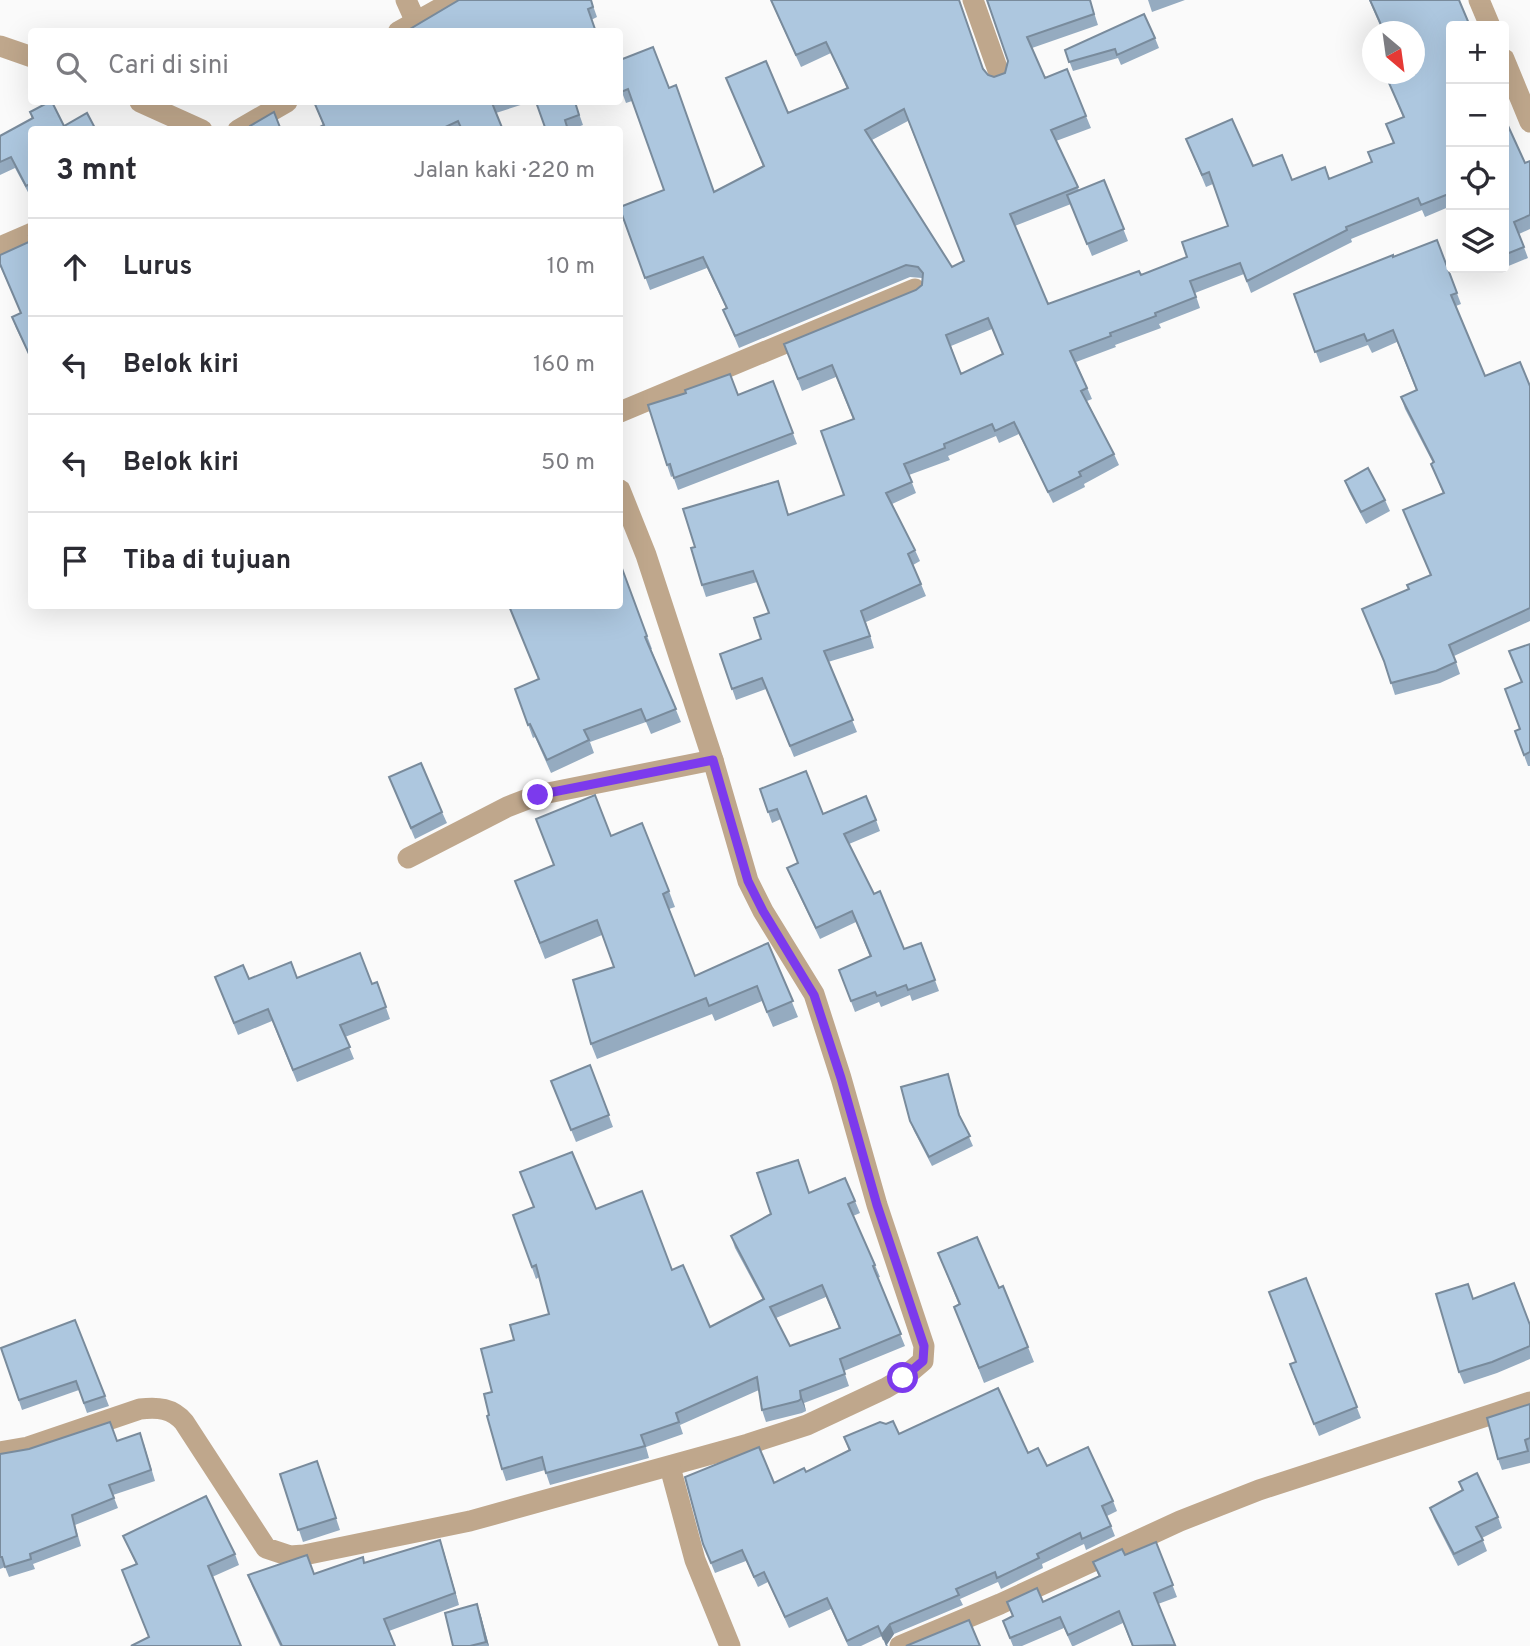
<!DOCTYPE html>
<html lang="id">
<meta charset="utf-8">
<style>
:root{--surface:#fff;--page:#f7f7f7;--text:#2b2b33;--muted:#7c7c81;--line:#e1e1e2}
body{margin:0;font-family:Overpass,sans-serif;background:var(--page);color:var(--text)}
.controls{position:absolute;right:21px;top:21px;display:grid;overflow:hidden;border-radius:7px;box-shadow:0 7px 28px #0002}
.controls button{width:63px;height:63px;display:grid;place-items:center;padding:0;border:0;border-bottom:2px solid var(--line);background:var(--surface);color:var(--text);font:35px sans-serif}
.compass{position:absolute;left:1362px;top:21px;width:63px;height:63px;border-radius:50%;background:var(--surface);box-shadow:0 7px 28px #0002;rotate:151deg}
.stop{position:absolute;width:21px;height:21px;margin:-16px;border:5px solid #7c3aed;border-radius:50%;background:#fff}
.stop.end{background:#7c3aed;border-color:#fff;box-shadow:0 2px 7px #0008}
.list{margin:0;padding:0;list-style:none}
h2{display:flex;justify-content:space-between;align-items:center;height:91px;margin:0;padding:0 28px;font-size:30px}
h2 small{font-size:23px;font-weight:400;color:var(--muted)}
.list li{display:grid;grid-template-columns:46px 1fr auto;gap:21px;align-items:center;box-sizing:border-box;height:98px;padding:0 28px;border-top:2px solid var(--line)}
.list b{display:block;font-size:26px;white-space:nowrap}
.list em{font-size:23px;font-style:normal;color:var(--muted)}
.icon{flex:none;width:38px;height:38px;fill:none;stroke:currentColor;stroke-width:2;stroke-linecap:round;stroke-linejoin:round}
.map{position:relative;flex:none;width:1530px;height:1646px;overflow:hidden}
.search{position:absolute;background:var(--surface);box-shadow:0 7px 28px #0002;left:28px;top:28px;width:595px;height:77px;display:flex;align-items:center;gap:18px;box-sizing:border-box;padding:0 24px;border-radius:7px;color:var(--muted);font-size:26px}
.panel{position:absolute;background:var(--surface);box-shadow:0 7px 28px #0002;left:28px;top:126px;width:595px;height:483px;border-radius:7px}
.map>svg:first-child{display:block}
</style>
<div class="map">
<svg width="1530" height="1646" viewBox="0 0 1530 1646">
<rect width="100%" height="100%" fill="#fafafa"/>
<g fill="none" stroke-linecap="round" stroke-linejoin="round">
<!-- street -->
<g stroke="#bfa78c" stroke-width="21">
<path d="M406,0L415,20"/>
<path d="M973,0L1000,76"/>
<path d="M1479,0L1490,26"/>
<path d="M398,32L455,0"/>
<path d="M0,46L32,57"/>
<path d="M1504,59L1530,122"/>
<path d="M140,102L202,130"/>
<path d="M238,130L287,102"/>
<path d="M0,247L32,233"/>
<path d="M620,412L915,289"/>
<path d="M408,858L507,807L538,795L713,760"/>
<path d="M0,1452L28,1447L140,1409C158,1407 172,1408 184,1422L266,1548L290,1556L304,1555L470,1521L748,1444L807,1425L886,1388L903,1378L923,1361L924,1346L877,1205L841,1078L814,994L763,911L748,881L713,760L646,555L620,490"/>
<path d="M670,1467L695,1560L730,1646"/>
<path d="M900,1646L1000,1604L1180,1521L1259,1490L1530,1402"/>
</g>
</g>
<!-- wall -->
<g fill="#95abc0" fill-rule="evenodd">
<path d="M591,0L597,17L591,20L405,32Z"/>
<path d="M771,0L984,69L988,75L994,77L1005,73L1008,61L987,0H1090L1098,25L1032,48L1045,78L1086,116L1091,128L1056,141L1079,190L1104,180L1128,241L1092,256L1071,204L1015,226L1048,304L1141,275L1187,257L1228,226L1213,184L1206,187L1186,139L1253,166L1292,180L1329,179L1372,162L1393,143L1403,117L1385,74H1415L1382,30L1369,0H1459L1451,26V206L1425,217L1422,210L1351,239L1352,242L1251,293L1244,274L1195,293L1200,308L1159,324L1161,328L1115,345L1116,347L1076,362L1092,399L1087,401L1114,454L1119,465L1084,484L1085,487L1053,503L1019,434L999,443L996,436L948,456L950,460L909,475L916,493L892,504L915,550L920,561L913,565L926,596L866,622L874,648L828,662L857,732L794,757L766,689L736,700L720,654L761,639L769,613L757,582L706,597L702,585L695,547L778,481L788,515L844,495L853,419L836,377L802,391L784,344L916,290L922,285V278L910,277L739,348L723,310L726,308L707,268L650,290L623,219L664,190L632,101L626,103L620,87L669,88L714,192L763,166L726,78L788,113L847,89L831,53L801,67L778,17ZM908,121L964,261L952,267L872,140ZM992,329L1003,355L961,374L951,346Z"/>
<path d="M1148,0H1185L1152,12Z"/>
<path d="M1155,38L1159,48L1121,65L1118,58L1073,71L1065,50Z"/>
<path d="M314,102H530L496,113L503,130H314L323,125Z"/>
<path d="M575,102L583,125L570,130H546Z"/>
<path d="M30,112L64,126L96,130H32V196H30L15,168L0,175V136L32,119Z"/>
<path d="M1504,117L1525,163L1530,161V229L1519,234L1528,258L1494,272L1492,268H1504Z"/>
<path d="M32,235V361L16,328L12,317L21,313L0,266V255L31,241Z"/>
<path d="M1437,240L1461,304L1456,306L1485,376L1530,386V621L1454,656L1460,674L1440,683L1395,695L1386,667L1362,609L1409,589L1431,575L1403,510L1443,493L1431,464L1433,463L1405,409L1401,397L1416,390L1397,342L1372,353L1368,345L1320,363L1294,294Z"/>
<path d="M773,381L797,444L678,490L673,476L671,477L667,465L738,395Z"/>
<path d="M1345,481L1385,500L1390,511L1366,524L1349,492Z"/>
<path d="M620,563L652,649H651L681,722L651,734L646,722L590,742L594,753L551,773L535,737L533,738L515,689L539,679Z"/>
<path d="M1530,644V766H1528L1515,731L1520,729L1521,682Z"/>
<path d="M389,777L442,812L447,823L415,839Z"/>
<path d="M760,789L823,814L876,820L880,831L849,844L874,894L904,949L921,943L939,991L912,1001L910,995L881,1007L879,1002L855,1012L839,970L870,957L856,922L820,939L791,878L787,868L798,863L781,819L772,823Z"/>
<path d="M611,836L669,891L675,907L669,909L695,976L768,943L798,1017L773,1027L762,1001L715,1021L712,1014L597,1059L591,1044L614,967L602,935L545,959L515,881L554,865Z"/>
<path d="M215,977L249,979L297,978L372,984L377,982L390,1019L345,1037L354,1059L297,1082L272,1021L238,1035Z"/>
<path d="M590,1065L613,1127L576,1142L551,1081Z"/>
<path d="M948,1074L961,1119L973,1146L932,1166L914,1131L910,1121Z"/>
<path d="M809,1193L855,1201L860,1213L853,1216L875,1265L880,1277L877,1278L905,1346L844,1371L849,1386L804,1403L806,1411L802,1413L766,1422L762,1410L759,1390L680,1425L683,1434L646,1447L649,1458L550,1485L545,1470L506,1481L502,1469L489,1415L492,1392L514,1340L549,1314L539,1277L536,1279L513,1215L534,1207L596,1209L672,1270L710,1327L763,1300L735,1248L731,1236ZM826,1297L839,1328L790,1346L776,1318Z"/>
<path d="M938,1253L999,1288L1028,1347L1034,1362L984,1383L954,1307L959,1305Z"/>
<path d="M1306,1278L1361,1418L1319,1436L1294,1376Z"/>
<path d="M1474,1299L1530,1325V1359L1497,1373L1464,1384L1459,1372Z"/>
<path d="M75,1320L109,1406L87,1413L79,1390L22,1410L1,1348Z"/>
<path d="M1530,1404V1463L1502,1470L1498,1459Z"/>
<path d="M899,1434L1028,1453L1047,1466L1113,1501L1117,1511L1107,1516L1115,1536L1086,1550L1084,1544L1042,1564L1043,1568L1001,1589L998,1582L960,1599L963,1605L894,1634L887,1644L888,1646H886L882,1636L861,1646H848L831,1609L789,1628L768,1582L758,1587L746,1561L715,1573L703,1544L774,1483L806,1472L849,1451L844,1437Z"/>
<path d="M117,1441L144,1444L155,1481L113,1495L118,1508L75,1525L81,1546L33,1564L35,1569L9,1577L5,1567L0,1569V1454L29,1449Z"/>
<path d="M317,1461L340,1530L303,1542L280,1474Z"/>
<path d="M1459,1482L1498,1517L1502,1528L1482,1538L1487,1551L1458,1566L1434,1519L1430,1508L1462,1491Z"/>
<path d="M123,1536L235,1554L239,1565L212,1577L149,1637L122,1570L136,1564Z"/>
<path d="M440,1540L459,1605L389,1631L395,1646H280L252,1586L248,1575L314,1574L364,1563Z"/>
<path d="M1156,1542L1177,1597L1158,1604L1175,1646H1132L1123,1623L1074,1646H1072L1064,1628L1022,1646H1013L1003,1621L1013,1617L1007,1602H1043L1099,1577L1093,1562L1125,1555Z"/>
<path d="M477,1604L481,1616L489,1646H453Z"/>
</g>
<!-- shaded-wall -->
<g fill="#798b9c">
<path d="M800,1391L804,1403L806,1411L801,1399Z"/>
<path d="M440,1540L444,1552L459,1605L455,1593Z"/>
<path d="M477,1604L481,1616L489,1646L486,1642Z"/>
<path d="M890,1624L894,1634L886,1646L884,1640L883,1633Z"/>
</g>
<!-- building -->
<g fill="#adc7df" stroke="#798b9c" stroke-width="2" fill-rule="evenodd">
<path d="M459,0H591L593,7L588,9L596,32H405Z"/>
<path d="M771,0H959L983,69L988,75L994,77L1005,73L1008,61L987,0H1090L1094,14L1027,37L1045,78L1067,69L1086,116L1051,130L1078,187L1010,214L1048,304L1139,271L1141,275L1187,257L1182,242L1228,226L1209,172L1202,175L1186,139L1232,119L1253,166L1282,155L1292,180L1325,167L1329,179L1372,162L1368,152L1394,143L1386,124L1404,117L1385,74H1415V32H1377L1383,29L1370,0H1459L1470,26H1451V193L1421,205L1418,198L1346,227L1347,230L1247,281L1240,263L1190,281L1196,297L1155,313L1156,316L1110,333L1111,336L1070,351L1087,388L1081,391L1114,454L1079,472L1081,476L1048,492L1014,422L995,431L992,424L944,444L945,448L904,464L912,482L886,493L915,550L908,554L921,584L861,611L870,636L824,651L853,720L790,746L762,678L732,689L720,654L761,639L754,618L769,613L753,571L702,585L691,548L695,547L683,509L778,481L788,515L844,495L821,431L854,419L832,365L798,379L784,344L916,290L922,285L923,273L918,267L906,265L735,336L723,310L727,308L703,257L645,278L620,209V207L664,190L628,89L621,92L620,87V60L653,47L669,88L676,85L714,192L764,166L726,78L766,61L788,113L848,88L826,42L796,55ZM904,109L964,261L952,267L865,130ZM988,318L1003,354L961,374L946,335Z"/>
<path d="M1144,14L1155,38L1117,55L1115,49L1069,62L1065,50Z"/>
<path d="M49,102H52L64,126L87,113L96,130H32V183L26,186L11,157L0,162V136L33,118L30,112Z"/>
<path d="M314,102H496L492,103L503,130H462L458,121L439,130H314L324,125Z"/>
<path d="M536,102H575L579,115L565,120L568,130H546Z"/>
<path d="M274,112L281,130H251L250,126Z"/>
<path d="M1504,117L1525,163L1530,161V215L1514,222L1524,247L1504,255Z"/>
<path d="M1104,180L1124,229L1087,244L1067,195Z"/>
<path d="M32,235V353L29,354L12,317L21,313L0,264V255L31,241L29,236Z"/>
<path d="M1437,240L1457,293L1451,295L1485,376L1520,362L1530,386V608L1449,645L1456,662L1436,671L1391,683L1384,661L1362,609L1409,589L1407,585L1431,575L1403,510L1444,493L1431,464L1434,462L1401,397L1417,390L1393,330L1367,341L1364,334L1315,352L1294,294L1393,255V257Z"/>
<path d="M730,374L738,395L773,381L793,433L674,478L670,464L667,465L648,405L686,393L685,390Z"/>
<path d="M1368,468L1385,500L1361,512L1345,481Z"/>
<path d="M620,563L647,636L645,637L676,709L646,721L641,709L584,730L589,740L547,760L530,724L528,725L515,689L539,679L509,606H620Z"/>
<path d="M1530,644V752L1524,755L1515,731L1520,729L1505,689L1522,682L1509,651Z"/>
<path d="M421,763L442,812L411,828L389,777Z"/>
<path d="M806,771L823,814L866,796L876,820L844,834L874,894L880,891L904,949L921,943L935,980L908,990L906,985L877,996L875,992L851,1001L839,970L871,956L852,911L816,928L787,868L798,863L777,809L768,812L760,789Z"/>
<path d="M595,795L611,836L642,823L669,891L663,894L695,976L768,943L793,1001L767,1012L757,986L709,1006L706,998L591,1044L573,980L614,967L597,920L540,943L515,881L554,865L536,819Z"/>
<path d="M360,953L372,984L377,982L386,1007L340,1025L350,1047L293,1070L268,1009L234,1023L215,977L243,965L249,979L291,962L297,978Z"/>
<path d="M590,1065L609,1115L571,1130L551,1081Z"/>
<path d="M948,1074L959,1115L970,1136L929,1157L910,1121L901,1087Z"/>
<path d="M572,1152L596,1209L642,1191L672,1270L683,1265L710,1327L764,1299L731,1236L771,1214L757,1173L798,1160L809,1193L845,1178L855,1201L848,1204L875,1265L873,1266L901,1334L840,1359L845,1374L800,1391L801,1399L798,1401L762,1410L757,1377L676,1413L679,1422L641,1435L645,1446L546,1473L542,1457L502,1469L487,1416L489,1415L484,1394L492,1392L481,1349L514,1340L510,1325L549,1314L536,1265L532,1267L513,1215L534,1207L520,1172ZM822,1285L840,1328L790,1346L770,1307Z"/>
<path d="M977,1237L999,1288L1003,1286L1028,1347L979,1368L954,1307L960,1304L938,1253Z"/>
<path d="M1306,1278L1357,1407L1314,1424L1290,1364L1296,1362L1269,1292Z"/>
<path d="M1514,1283L1530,1325V1346L1492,1362L1459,1372L1436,1294L1468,1284L1473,1299Z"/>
<path d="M75,1320L105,1396L84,1403L76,1381L19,1400L1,1348Z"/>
<path d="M998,1388L1028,1453L1038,1448L1047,1466L1088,1447L1113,1501L1102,1506L1111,1526L1082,1539L1080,1533L1037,1554L1039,1558L997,1578L995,1572L956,1589L959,1595L890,1624L883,1633L884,1640L878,1626L847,1641L827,1598L785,1617L764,1572L754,1577L742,1550L711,1563L703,1544L685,1477L759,1447L774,1483L804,1468L806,1472L850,1450L844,1437L880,1422L886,1424L893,1421L899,1434Z"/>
<path d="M1530,1404V1438L1525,1440L1528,1451L1498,1459L1487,1418Z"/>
<path d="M110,1422L117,1441L140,1433L151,1470L109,1485L114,1498L72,1515L77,1536L30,1554L31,1559L5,1567L2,1557H0V1454L29,1449Z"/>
<path d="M317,1461L336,1518L298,1530L280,1474Z"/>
<path d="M1477,1473L1498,1517L1476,1527L1483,1540L1454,1554L1430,1508L1463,1490L1459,1482Z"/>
<path d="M206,1496L235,1554L208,1566L241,1646H131L149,1637L122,1570L137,1564L123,1536Z"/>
<path d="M440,1540L455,1593L384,1619L395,1646H282L248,1575L307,1555L314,1574L363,1557L364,1563Z"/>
<path d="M1156,1542L1173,1585L1154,1593L1175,1645L1133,1646L1119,1611L1068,1635L1060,1617L1010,1638L1003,1621L1013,1616L1007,1602L1037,1588L1043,1602L1100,1576L1093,1562L1122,1549L1125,1555Z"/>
<path d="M477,1604L486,1642L470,1646H453L445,1613Z"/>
<path d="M969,1620L980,1646H906Z"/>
</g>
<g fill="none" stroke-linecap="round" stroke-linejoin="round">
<!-- route -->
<path stroke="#7c3aed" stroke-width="9" d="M538,795L713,760L748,881L763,911L814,995L841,1078L877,1205L924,1346L923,1361L903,1378"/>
</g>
</svg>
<div class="controls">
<button>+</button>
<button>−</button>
<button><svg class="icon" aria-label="locate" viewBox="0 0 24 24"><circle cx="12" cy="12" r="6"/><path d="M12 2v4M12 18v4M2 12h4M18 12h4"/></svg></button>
<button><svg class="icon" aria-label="layers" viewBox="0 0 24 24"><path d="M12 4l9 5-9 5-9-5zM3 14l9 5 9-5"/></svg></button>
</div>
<svg class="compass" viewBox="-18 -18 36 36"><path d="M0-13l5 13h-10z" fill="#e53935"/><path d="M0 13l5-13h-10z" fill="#7c7c81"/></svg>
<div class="stop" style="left:903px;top:1378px"></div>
<div class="stop end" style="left:538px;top:795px"></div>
<div class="search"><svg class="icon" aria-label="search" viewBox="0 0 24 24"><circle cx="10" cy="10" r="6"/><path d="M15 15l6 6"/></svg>Cari di sini</div>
<section class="panel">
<h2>3 mnt<small>Jalan kaki · 220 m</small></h2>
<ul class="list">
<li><svg class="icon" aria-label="ahead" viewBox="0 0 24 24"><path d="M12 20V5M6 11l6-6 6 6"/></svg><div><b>Lurus</b></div><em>10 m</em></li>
<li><svg class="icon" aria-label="left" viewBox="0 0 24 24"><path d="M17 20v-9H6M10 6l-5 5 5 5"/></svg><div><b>Belok kiri</b></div><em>160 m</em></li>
<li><svg class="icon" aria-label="left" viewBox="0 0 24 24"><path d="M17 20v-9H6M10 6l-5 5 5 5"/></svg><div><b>Belok kiri</b></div><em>50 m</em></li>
<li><svg class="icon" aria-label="arrive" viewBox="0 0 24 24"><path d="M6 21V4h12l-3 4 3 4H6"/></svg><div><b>Tiba di tujuan</b></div></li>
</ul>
</section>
</div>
